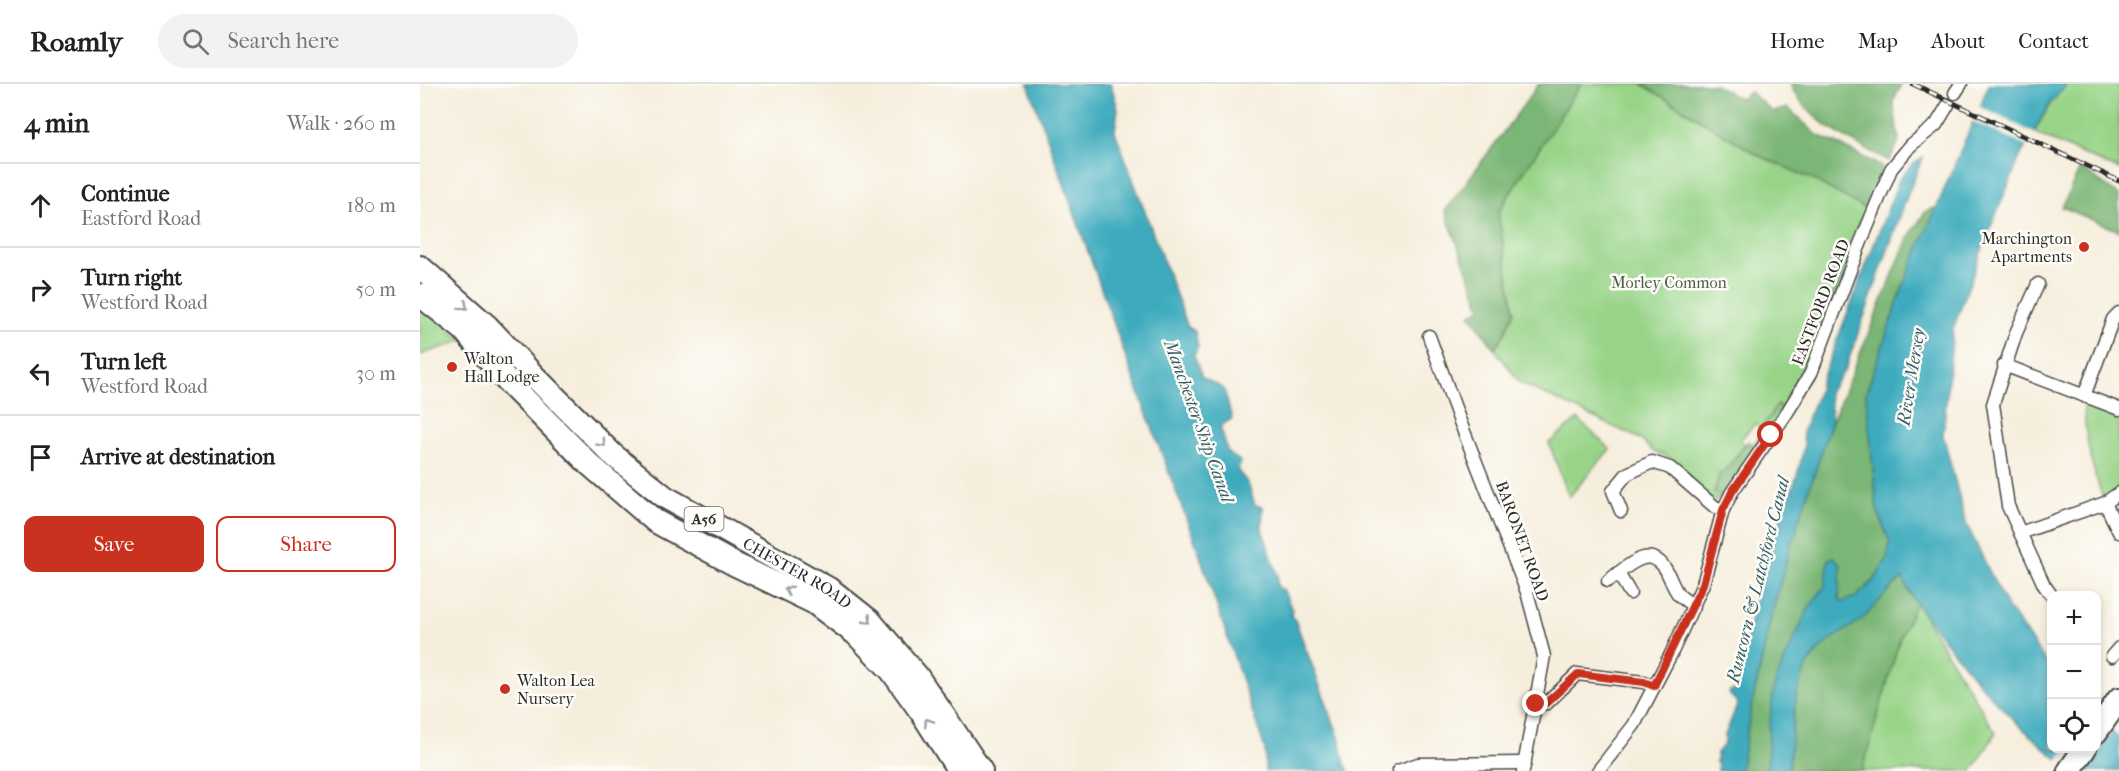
<!DOCTYPE html>
<meta charset="utf-8">
<style>
:root{--surface:#fff;--page:#f2f2f2;--text:#222;--muted:#767676;--line:#e0e0e0;--accent:#c8321e}
body{margin:0;font-family:"IM FELL French Canon",serif;background:var(--page);color:var(--text)}
.controls{position:absolute;right:18px;bottom:18px;display:grid;overflow:hidden;border-radius:12px;box-shadow:0 3px 9px #0003}
.controls button{width:54px;height:54px;display:grid;place-items:center;padding:0;border:0;border-bottom:2px solid var(--line);background:var(--surface);color:var(--text);font:30px sans-serif}
.stop{position:absolute;width:18px;height:18px;margin:-14px;border:4px solid #c8321e;border-radius:50%;background:#fff}
.stop.end{background:#c8321e;border-color:#fff;box-shadow:0 2px 6px #0008}
.list{margin:0;padding:0;list-style:none}
h2{display:flex;justify-content:space-between;align-items:center;height:78px;margin:0;padding:0 24px;font-size:26px}
h2 small{font-size:20px;font-weight:400;color:var(--muted)}
.list li{display:grid;grid-template-columns:39px 1fr auto;gap:18px;align-items:center;box-sizing:border-box;height:84px;padding:0 24px;border-top:2px solid var(--line)}
.list b{display:block;font-size:22px;white-space:nowrap}
.list p{margin:0;font-size:20px;white-space:nowrap;color:var(--muted)}
.list em{font-size:20px;font-style:normal;color:var(--muted)}
.actions{display:flex;gap:12px;padding:18px 24px}
.actions a{flex:1;padding:14px 0;border:2px solid var(--accent);border-radius:12px;text-align:center;font-size:21px;color:var(--accent)}
.actions .main{background:var(--accent);color:#fff}
.icon{flex:none;width:33px;height:33px;fill:none;stroke:currentColor;stroke-width:2;stroke-linecap:round;stroke-linejoin:round}
.map{position:relative;flex:none;width:1699px;height:687px;overflow:hidden}
header{display:flex;align-items:center;gap:36px;box-sizing:border-box;height:84px;padding:0 30px;background:var(--surface);border-bottom:2px solid var(--line)}
header strong{font-size:28px}
nav{display:flex;gap:33px;margin-inline-start:auto;font-size:21px}
.search{width:420px;height:54px;background:var(--page);display:flex;align-items:center;gap:15px;box-sizing:border-box;padding:0 21px;border-radius:33px;color:var(--muted);font-size:22px}
main{display:flex}
aside{flex:1;background:var(--surface)}
.map>svg:first-child{display:block}
</style>
<header>
<strong>Roamly</strong>
<div class="search"><svg class="icon" aria-label="search" viewBox="0 0 24 24"><circle cx="10" cy="10" r="6"/><path d="M15 15l6 6"/></svg>Search here</div>
<nav><a>Home</a><a>Map</a><a>About</a><a>Contact</a></nav>
</header>
<main>
<aside>
<h2>4 min<small>Walk · 260 m</small></h2>
<ul class="list">
<li><svg class="icon" aria-label="ahead" viewBox="0 0 24 24"><path d="M12 20V5M6 11l6-6 6 6"/></svg><div><b>Continue</b><p>Eastford Road</p></div><em>180 m</em></li>
<li><svg class="icon" aria-label="right" viewBox="0 0 24 24"><path d="M7 20v-9h11M14 6l5 5-5 5"/></svg><div><b>Turn right</b><p>Westford Road</p></div><em>50 m</em></li>
<li><svg class="icon" aria-label="left" viewBox="0 0 24 24"><path d="M17 20v-9H6M10 6l-5 5 5 5"/></svg><div><b>Turn left</b><p>Westford Road</p></div><em>30 m</em></li>
<li><svg class="icon" aria-label="arrive" viewBox="0 0 24 24"><path d="M6 21V4h12l-3 4 3 4H6"/></svg><div><b>Arrive at destination</b></div></li>
</ul>
<div class="actions"><a class="main">Save</a><a>Share</a></div>
</aside>
<div class="map">
<svg width="1699" height="687" viewBox="0 0 1699 687">
<rect width="100%" height="100%" fill="#fdfcf7"/>
<filter id="ink" filterUnits="userSpaceOnUse"><feTurbulence type="fractalNoise" baseFrequency=".0167" numOctaves="2"/><feDisplacementMap in="SourceGraphic" scale="12" xChannelSelector="R" yChannelSelector="G"/><feConvolveMatrix kernelMatrix="1 2 1 2 8 2 1 2 1" color-interpolation-filters="sRGB"/></filter>
<filter id="wash" filterUnits="userSpaceOnUse"><feTurbulence type="fractalNoise" baseFrequency=".008" numOctaves="4" result="noise"/><feDisplacementMap in="SourceGraphic" scale="24" xChannelSelector="R" yChannelSelector="G"/><feGaussianBlur stdDeviation="1.35" result="paint"/><feColorMatrix in="noise" values="0 0 0 0 0 0 0 0 0 0 0 0 0 0 0 0 0 1.4 0 .05"/><feComposite in="paint" operator="in"/></filter>
<g filter="url(#wash)">
<rect width="100%" height="100%" fill="#f6eedc"/>
<!-- green -->
<g fill="#98d488" stroke="#62805a" stroke-width="1.5">
<path d="M1161,0H1222L1338,71L1394,96L1446,125L1386,285L1364,325L1357,321L1341,345L1335,340L1320,356L1325,360L1307,384L1300,389L1294,408L1302,413L1294,417L1288,414L1247,372L1234,368L1220,355L1100,299L1074,264L1084,251L1094,227L1078,128Z"/>
<path d="M1645,0H1699V86L1614,49L1630,20Z"/>
<path d="M0,219L42,257L0,271Z"/>
<path d="M1664,312L1699,326V408L1685,419C1671,384 1663,350 1664,312Z"/>
<path d="M1158,335L1190,365L1149,413L1129,359Z"/>
<path d="M1496,519L1576,649L1552,687H1439L1480,554Z"/>
</g>
<!-- forest -->
<g fill="#7ab674" stroke="#527050" stroke-width="1.5">
<path d="M1119,0H1161L1078,128L1094,228L1084,251L1074,264L1050,231L1061,224L1025,127Z"/>
<path d="M1222,0H1294L1320,15L1330,8L1353,28L1368,24L1397,51L1422,62L1462,83L1457,107L1391,289L1309,406L1302,413L1294,408L1300,389L1307,384L1328,357L1333,361L1341,351V345L1357,321L1364,325L1386,285L1446,125L1394,96L1338,71Z"/>
<path d="M1370,0H1480L1481,2L1473,17L1479,57L1469,77C1433,58 1388,39 1370,0Z"/>
<path d="M1660,84L1699,111V147L1642,123Z"/>
<path d="M1518,123L1485,197L1446,309L1457,425L1489,508L1496,519L1480,554L1442,687H1320L1331,625L1352,529L1373,452L1377,449L1376,444L1412,337L1488,154L1506,127Z"/>
</g>
<!-- water -->
<g fill="#3eabbd" stroke="#346b74" stroke-width="1.5">
<path d="M608,0H691L698,25L695,47L768,243L775,247L778,263L774,272L782,293L804,305L812,335L800,342L808,369L820,377L818,387L828,399L835,421L843,423L842,445L858,492L857,499L859,505H863L872,526L871,532L875,536L921,658L925,680L929,687H845V665L778,466L710,285Z"/>
<path d="M1569,0H1647L1630,20L1601,71L1567,152L1533,245L1523,351L1546,439L1586,521L1631,585L1632,664H1676L1677,634L1699,654V687H1652C1602,648 1559,603 1521,552C1506,533 1492,516 1483,494C1467,505 1456,523 1441,536C1429,546 1411,553 1400,565C1368,598 1375,646 1368,687H1347L1349,645L1353,610L1357,593L1387,527L1405,502L1409,475L1414,473L1421,481L1419,515L1422,518L1436,513L1455,495L1467,475L1470,459L1457,425L1446,309L1485,197Z"/>
<path d="M1503,73L1489,107L1425,286L1409,308L1412,337L1376,444L1377,449L1373,452L1352,529L1331,625L1320,687H1298V681L1296,679L1297,669L1305,659V651L1318,619L1309,610L1310,607H1315L1324,574L1321,563C1331,551 1329,533 1334,520C1339,506 1343,490 1348,477C1352,467 1352,456 1356,446C1366,418 1380,391 1384,360C1384,355 1382,351 1383,347C1387,331 1399,313 1400,300L1479,96L1492,80Z"/>
</g>
<!-- pier -->
<g fill="#f6eedc">
<path d="M1556,21L1616,50L1608,63L1550,36Z"/>
<path d="M1676,631L1693,645L1664,687H1647L1637,679L1647,665L1676,664Z"/>
</g>
</g>
<g filter="url(#ink)">
<g fill="none" stroke-linecap="round" stroke-linejoin="round">
<defs>
<g id="street">
<path d="M1535,9L1541,0"/>
<path d="M1618,200L1596,249L1573,320L1588,422L1624,501L1632,512"/>
<path d="M1009,252L1039,335L1107,508L1124,572L1103,687"/>
<path d="M1584,281L1699,325"/>
<path d="M1664,312L1693,235L1699,229"/>
<path d="M1685,419L1699,448"/>
<path d="M1201,427L1193,407L1207,390L1232,378L1250,384L1295,423L1303,426"/>
<path d="M1600,449L1685,419L1699,409"/>
<path d="M1198,489L1210,509"/>
<path d="M1188,497C1206,484 1229,458 1246,486C1250,493 1253,504 1259,511C1263,515 1269,518 1274,523"/>
<path d="M1692,572L1699,564"/>
<path d="M1116,620L1127,619L1157,590L1224,598L1234,602"/>
<path d="M978,687L998,680L1105,679"/>
<path d="M1178,687L1214,641L1251,570L1283,500L1303,426L1312,408L1368,327L1391,289L1438,165L1471,85L1491,61L1516,41L1528,21"/>
</g>
<g id="highway">
<path id="s1" d="M0,183L67,242L115,293L192,370L245,413L411,506L450,537L497,592L561,687"/>
<path d="M0,211L43,245L87,297L169,380L235,437L314,480L393,518L436,550L471,586L502,629L539,687"/>
<path d="M1676,648L1699,615"/>
<path d="M1649,687L1665,664"/>
</g>
</defs>
<!-- street casing -->
<use href="#street" stroke="#494846" stroke-width="15"/>
<!-- highway casing -->
<use href="#highway" stroke="#494846" stroke-width="26"/>
<!-- street -->
<use href="#street" stroke="#fff" stroke-width="12"/>
<!-- highway -->
<use href="#highway" stroke="#fff" stroke-width="22"/>
<defs>
<path id="rail" d="M1493,0L1699,97"/>
</defs>
<!-- rail casing -->
<use href="#rail" stroke="#2b2b2b" stroke-width="5"/>
<!-- rail -->
<use href="#rail" stroke="#fdfcf7" stroke-width="3" stroke-dasharray="9" stroke-linecap="butt"/>
</g>
<!-- one-way arrows -->
<defs><path id="oneway-chevron" d="M-2-3.5L2.5 0L-2 3.5" fill="none" stroke-width="1.6" stroke-linecap="round" stroke-linejoin="round" transform="scale(1.5)"/></defs>
<g stroke="#a0a0a0">
<use href="#oneway-chevron" transform="translate(44 222) rotate(42)"/>
<use href="#oneway-chevron" transform="translate(182 359) rotate(45)"/>
<use href="#oneway-chevron" transform="translate(368 506) rotate(-154)"/>
<use href="#oneway-chevron" transform="translate(448 536) rotate(43)"/>
<use href="#oneway-chevron" transform="translate(508 638) rotate(-123)"/>
</g>
</g>
<g fill="none" stroke-linecap="round" stroke-linejoin="round" filter="url(#ink)">
<!-- route -->
<path stroke="#c8321e" stroke-width="8" d="M1116,620L1126,619L1158,590L1224,598L1234,602L1283,500L1303,426L1312,408L1351,351"/>
</g>
<!-- markers -->
<g fill="#c8321e" stroke="#fdfcf7" stroke-width="2">
<circle cx="1664" cy="163" r="6"/>
<circle cx="32" cy="283" r="6"/>
<circle cx="85" cy="605" r="6"/>
</g>
<g text-anchor="middle" stroke-width="5" stroke-linejoin="round" paint-order="stroke">
<!-- shield labels -->
<rect fill="#fdfcf7" stroke="#6a6a68" stroke-width="1.5" x="264.5" y="423" width="39" height="24" rx="4.5"/>
<g font-size="15" font-weight="bold" fill="#2b2b2b">
<text x="284" y="440">A56</text>
</g>
<!-- poi labels -->
<g font-size="16" fill="#2b2b2b" stroke="#fdfcf7" text-anchor="start">
<text x="1652" y="160" text-anchor="end">Marchington<tspan x="1652" dy="18">Apartments</tspan></text>
<text x="44" y="280">Walton<tspan x="44" dy="18">Hall Lodge</tspan></text>
<text x="97" y="602">Walton Lea<tspan x="97" dy="18">Nursery</tspan></text>
</g>
<!-- park labels -->
<g font-size="16" fill="#4c5e47" stroke="#fdfcf7">
<text x="1249" y="204">Morley Common</text>
</g>
<!-- street labels -->
<g font-size="16" fill="#2b2b2b" stroke="#fdfcf7">
<text transform="translate(1400 218) rotate(-69)" y="6">EASTFORD ROAD</text>
<text transform="translate(1103 457) rotate(70)" y="6">BARONET ROAD</text>
<text dy="6" stroke="none"><textPath href="#s1" startOffset="489">CHESTER ROAD</textPath></text>
</g>
<!-- water labels -->
<g font-size="18" font-style="italic" fill="#335e65" stroke="#fdfcf7">
<text transform="translate(1491 293) rotate(-81)" y="6">River Mersey</text>
<text transform="translate(779 337) rotate(70)" y="6">Manchester Ship Canal</text>
<text transform="translate(1338 496) rotate(-76)" y="6">Runcorn &amp; Latchford Canal</text>
</g>
</g>
</svg>
<div class="controls">
<button>+</button>
<button>−</button>
<button><svg class="icon" aria-label="locate" viewBox="0 0 24 24"><circle cx="12" cy="12" r="6"/><path d="M12 2v4M12 18v4M2 12h4M18 12h4"/></svg></button>
</div>
<div class="stop" style="left:1351px;top:351px"></div>
<div class="stop end" style="left:1116px;top:620px"></div>
</div>
</main>
